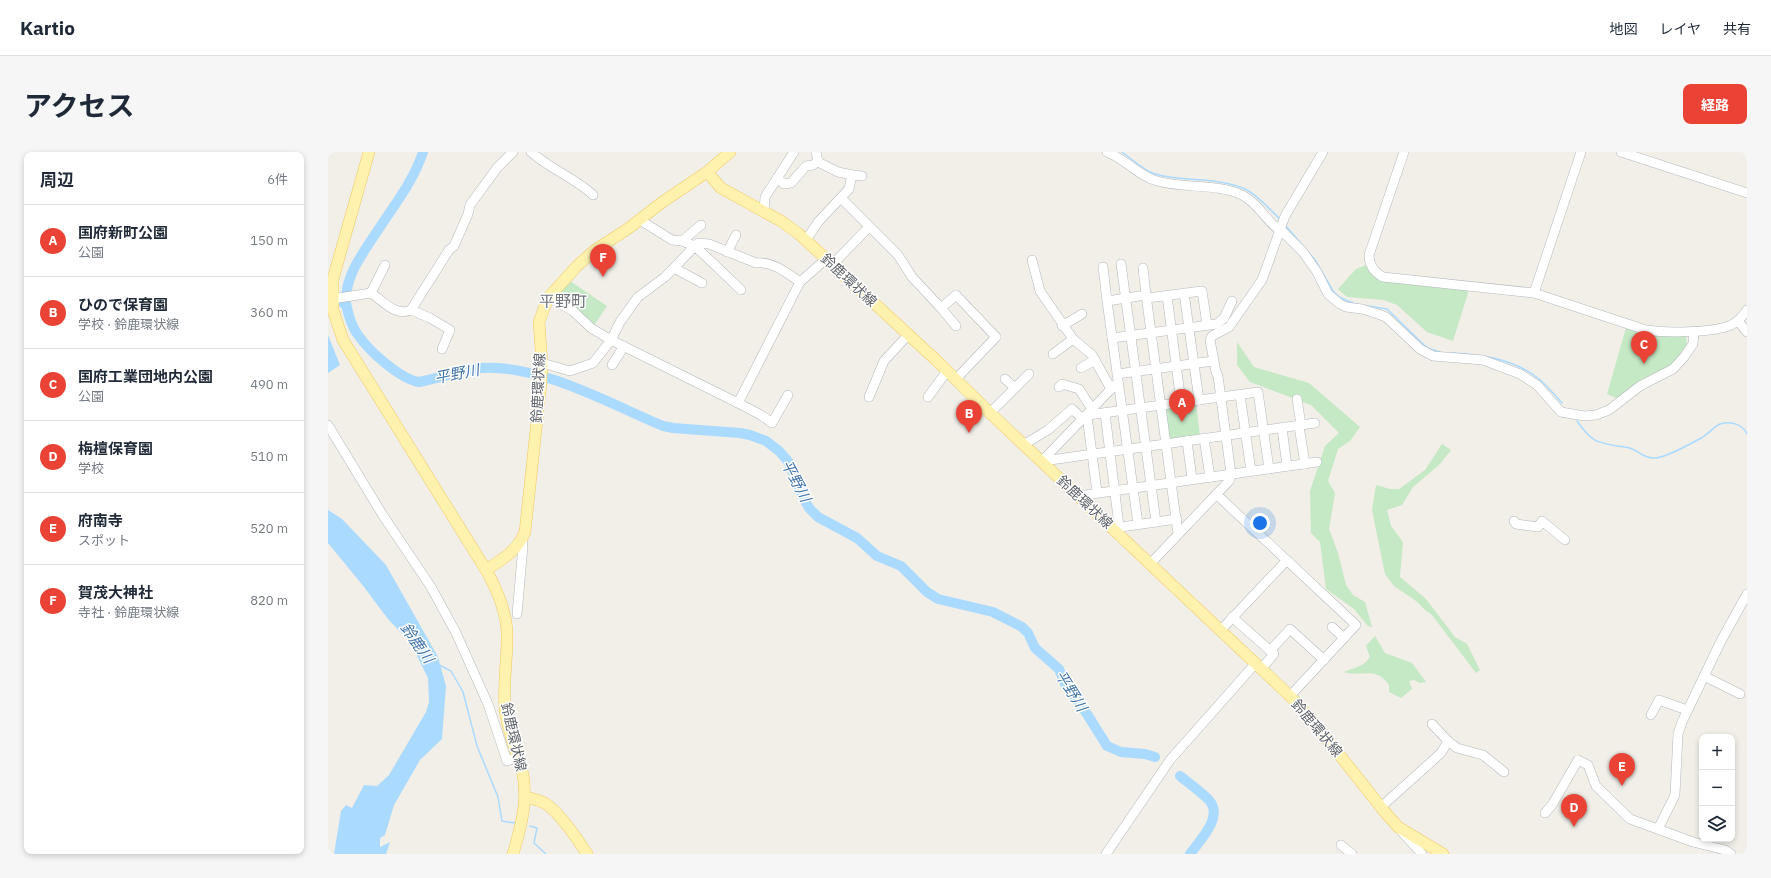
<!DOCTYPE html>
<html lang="ja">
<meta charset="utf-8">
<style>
:root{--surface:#fff;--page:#f6f6f7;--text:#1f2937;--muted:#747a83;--line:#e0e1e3;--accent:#ea4335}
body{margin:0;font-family:"IBM Plex Sans","Noto Sans JP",sans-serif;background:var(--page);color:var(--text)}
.controls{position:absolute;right:12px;bottom:12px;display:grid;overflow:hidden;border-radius:8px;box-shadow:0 2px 6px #0003}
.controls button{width:36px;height:36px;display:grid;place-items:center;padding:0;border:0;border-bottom:1px solid var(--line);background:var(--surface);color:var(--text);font:20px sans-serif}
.you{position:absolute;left:932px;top:371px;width:14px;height:14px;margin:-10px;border:3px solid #fff;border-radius:50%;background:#1a73e8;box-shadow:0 0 0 6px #1a73e833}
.badge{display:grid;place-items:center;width:26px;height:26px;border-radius:50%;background:var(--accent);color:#fff;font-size:13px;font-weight:700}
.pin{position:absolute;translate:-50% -33px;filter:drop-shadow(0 1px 2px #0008)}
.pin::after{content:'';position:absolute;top:21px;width:14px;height:12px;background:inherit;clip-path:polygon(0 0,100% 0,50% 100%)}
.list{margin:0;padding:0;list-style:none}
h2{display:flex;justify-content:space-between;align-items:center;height:52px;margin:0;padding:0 16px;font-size:17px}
h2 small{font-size:13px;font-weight:400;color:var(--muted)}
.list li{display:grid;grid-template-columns:26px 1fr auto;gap:12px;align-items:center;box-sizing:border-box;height:72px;padding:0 16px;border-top:1px solid var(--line)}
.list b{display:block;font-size:15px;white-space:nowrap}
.list p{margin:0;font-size:13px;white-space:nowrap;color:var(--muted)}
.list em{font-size:13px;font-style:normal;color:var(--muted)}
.icon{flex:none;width:22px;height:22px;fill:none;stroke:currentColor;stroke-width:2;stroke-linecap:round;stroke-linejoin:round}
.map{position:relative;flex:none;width:1419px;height:702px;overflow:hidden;border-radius:8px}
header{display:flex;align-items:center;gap:24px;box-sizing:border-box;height:56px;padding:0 20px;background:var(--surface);border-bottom:1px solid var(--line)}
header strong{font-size:19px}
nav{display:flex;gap:22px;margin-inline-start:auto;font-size:14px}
.intro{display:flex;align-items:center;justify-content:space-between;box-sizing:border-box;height:96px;padding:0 24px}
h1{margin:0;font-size:28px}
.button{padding:10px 18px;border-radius:8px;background:var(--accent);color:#fff;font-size:14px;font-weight:700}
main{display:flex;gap:24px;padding:0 24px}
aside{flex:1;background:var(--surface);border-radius:8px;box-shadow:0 2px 6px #0003}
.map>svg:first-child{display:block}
</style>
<header>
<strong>Kartio</strong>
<nav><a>地図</a><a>レイヤ</a><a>共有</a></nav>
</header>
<div class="intro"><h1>アクセス</h1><a class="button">経路</a></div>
<main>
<aside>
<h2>周辺<small>6件</small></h2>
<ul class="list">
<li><span class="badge">A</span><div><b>国府新町公園</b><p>公園</p></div><em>150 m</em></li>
<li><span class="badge">B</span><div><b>ひので保育園</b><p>学校 · 鈴鹿環状線</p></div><em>360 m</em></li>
<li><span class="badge">C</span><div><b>国府工業団地内公園</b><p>公園</p></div><em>490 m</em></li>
<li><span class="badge">D</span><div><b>栴檀保育園</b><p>学校</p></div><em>510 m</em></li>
<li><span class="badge">E</span><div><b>府南寺</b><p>スポット</p></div><em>520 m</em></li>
<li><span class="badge">F</span><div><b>賀茂大神社</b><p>寺社 · 鈴鹿環状線</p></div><em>820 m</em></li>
</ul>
</aside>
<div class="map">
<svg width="1419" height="702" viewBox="0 0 1419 702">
<rect width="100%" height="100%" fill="#f1efe8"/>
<!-- green -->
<g fill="#c5e8c5">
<path d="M1038,113L1046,124L1141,138L1125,189L1099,180L1069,153L1056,148L1019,145L1010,137L1028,117Z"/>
<path d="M239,127L279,154L265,175L223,145Z"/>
<path d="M1298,176L1333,184L1358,183L1359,195L1348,209L1340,216L1290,247L1279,242Z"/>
<path d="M909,190L926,215L981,231L1032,275L1022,289L1010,297L1000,329L1007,341L1001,377L1010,401L1018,433L1025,443L1037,450L1044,475L1040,474L1026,457L998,437L992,390L983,381L982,339L997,294L1011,281L983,253L922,230L909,213Z"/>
<path d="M868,251L872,284L843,288L841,287L837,256Z"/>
<path d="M1114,292L1123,298L1112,312L1085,335L1074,353L1059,358L1063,374L1075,390L1072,425L1098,447L1127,485L1139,492L1152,518L1148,521L1104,463L1097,458L1088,449L1066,434L1057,422L1044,358L1048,333L1062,337H1071L1097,318Z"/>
<path d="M1047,484L1057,501L1084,511L1098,530L1092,531L1086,528L1081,529L1084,537L1073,546L1061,540V533C1059,530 1055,526 1052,524C1042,518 1027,524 1016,520L1034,513L1038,510L1042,505L1038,494Z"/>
</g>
<!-- water -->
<g fill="#aadaff">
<path d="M0,183L12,213L0,221Z"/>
<path d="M0,358L14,367L58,413L110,505L118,534L114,587L92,608L66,653L57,683L52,686V695L62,690L58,702H6L13,659L18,653L24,656L36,633L49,634L61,623L98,560L101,550L100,526L82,490L60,467L36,435L0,391Z"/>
</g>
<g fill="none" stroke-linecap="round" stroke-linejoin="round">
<!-- stream -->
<g stroke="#aadaff" stroke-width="1.5">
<path d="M794,0C805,8 815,18 827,22C854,30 885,25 912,35C927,40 940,56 952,67"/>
<path d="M957,73L987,108L1005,139L1011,145L1027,152L1059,157L1096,193L1102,197L1112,200"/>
<path d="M1124,201C1152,202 1188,208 1211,227C1219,234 1227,243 1234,251"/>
<path d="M1249,269C1265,292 1270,291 1297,295C1309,296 1314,307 1328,306C1338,305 1366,290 1375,285C1381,281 1386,275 1392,272C1402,269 1415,272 1419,282"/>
<path d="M111,513L123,519L135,540L149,594L170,645L174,669L187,671"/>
<path d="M202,674L209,676L206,691L218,702"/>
</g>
<!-- river -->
<g stroke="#aadaff" stroke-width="10">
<path d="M18,151C20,162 23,174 30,183C41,199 72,227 91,230C112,226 132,218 153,216C212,212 282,252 335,274L345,276L412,281L422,283L438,289L451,299L460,309L476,347L481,356L490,365L529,386L549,404L573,414L599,440L610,447L665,460L694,475L700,481L707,496L731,517L738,534L759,562L779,594L793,600L817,602L827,605"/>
<path d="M16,152L18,151C17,126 31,107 44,87C62,59 85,31 95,0"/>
<path d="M852,624C862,632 872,639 881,648C896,665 872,688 862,702"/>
</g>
<defs>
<g id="minor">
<path d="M203,0C222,17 247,26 265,43"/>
<path d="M779,0C798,7 810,24 829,29C857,37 888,31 914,43C932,52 941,74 955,80L975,100L989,120L1000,142L1012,152L1018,155L1034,157L1050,162L1058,165L1092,197L1105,204L1155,208L1192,222L1209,233L1233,260L1256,264L1268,263L1281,258L1312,234L1345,217L1356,205L1365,192L1366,179"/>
<path d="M1076,0L1041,103C1041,113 1046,120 1055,125L1206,141L1318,178C1338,181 1385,181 1403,173C1409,170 1415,164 1419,158"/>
<path d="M1293,0L1419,41"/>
<path d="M524,23L534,24"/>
<path d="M449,26L456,32L463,31L478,14L485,13L490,10"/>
<path d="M513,46L570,103L584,125L613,156L628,143L668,185L627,228"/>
<path d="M436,60L437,45L466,0"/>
<path d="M312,68L344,88L354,89L367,94L370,91L381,92L428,111C444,109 459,121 472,130"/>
<path d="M478,88L491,69L521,37L524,23L510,20L490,10L488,0"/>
<path d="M354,89L373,73"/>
<path d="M399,100L408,83"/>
<path d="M704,108L712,139L745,187L764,203L783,237"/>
<path d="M505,112L541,75"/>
<path d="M793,112L828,370"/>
<path d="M775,115L779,149"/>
<path d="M346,116L374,131"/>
<path d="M815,116L818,143"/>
<path d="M43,141L57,113"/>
<path d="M856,141L871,248"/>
<path d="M1206,141L1253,0"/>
<path d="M839,144L853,250"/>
<path d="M220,145L245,159L263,176L283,188L410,251L472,130L498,107"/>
<path d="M819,146L874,139L879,173"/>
<path d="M4,147L43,141C55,149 68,165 83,158L121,98L126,94L140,62L142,53L169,16L185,0"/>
<path d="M613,156L628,174"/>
<path d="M83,158L102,166L122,178L114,197"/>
<path d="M1410,169L1419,180"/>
<path d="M734,174L754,162"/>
<path d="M784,186L889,172L896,166L904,149"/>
<path d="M725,202L745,187"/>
<path d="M214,211L242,219L265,211L283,188L292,170L310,145L337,125L367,94L413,138"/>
<path d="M284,213L296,194"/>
<path d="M753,216L767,208"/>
<path d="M789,222L885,209"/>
<path d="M677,227L687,236"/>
<path d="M731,235L734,232L751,237L764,257"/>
<path d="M912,243L923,319"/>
<path d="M541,245L556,209L580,183"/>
<path d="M600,245L619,219"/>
<path d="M969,247L973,273"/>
<path d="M410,251L433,263L444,271L460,243"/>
<path d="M662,261L701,222"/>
<path d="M777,261L791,374"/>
<path d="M760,263L930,240L941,317"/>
<path d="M759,264L769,340"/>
<path d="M0,273L54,362L103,435L128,481L160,552L179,609L190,605"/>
<path d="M971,274L977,312"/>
<path d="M954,276L959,314"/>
<path d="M876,286L882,325"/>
<path d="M859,289L864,327"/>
<path d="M695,293L720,278L744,257L755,267"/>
<path d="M714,309L787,233"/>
<path d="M715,309L987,271"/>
<path d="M888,342L1028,473L962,544"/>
<path d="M750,344L989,310"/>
<path d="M1186,369L1188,372L1210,375L1214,369L1237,388"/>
<path d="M810,372L779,149L818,143L850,382"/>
<path d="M786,376L849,367"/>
<path d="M822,412L901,329L903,322L890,224L888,220L882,188L884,184L901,175L934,128L957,64L995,0"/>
<path d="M189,462L195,394L194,388"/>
<path d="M904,465L946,502L933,517"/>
<path d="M1004,475L1016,486"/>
<path d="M892,479L959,408"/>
<path d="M942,499L962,477L996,508"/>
<path d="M1376,524L1412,542"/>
<path d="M1323,563L1331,548L1359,558"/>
<path d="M1104,572L1120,589"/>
<path d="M1053,655L1113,601L1120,589L1129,596L1155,603L1176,620"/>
<path d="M1217,661L1224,653L1250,608L1260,613L1268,634L1302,667L1365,690L1397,698L1403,702"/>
<path d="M1330,677L1347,643L1350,582L1354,570L1393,489L1419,442"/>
<path d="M1073,679L1094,702"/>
<path d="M1013,693L1024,702"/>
<path d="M778,702L842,608L927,512"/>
</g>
<g id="major">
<path d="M41,0L5,127V158L15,188L158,418C170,439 180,462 179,487C179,510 175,533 177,557C179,578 188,598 194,618C201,647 193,674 185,702"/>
<path d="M379,20L393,36L453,69L471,82L608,208L662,261L962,544L983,567L1056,659L1070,675L1115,702"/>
<path d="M158,418C175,407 189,399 197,380L213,231L214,211L211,170L220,146L249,114L267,98L301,76L333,51L379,20L402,0"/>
<path d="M197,645C204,647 212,648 218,652C231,660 251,689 259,702"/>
</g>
</defs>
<!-- minor casing -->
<use href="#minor" stroke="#b5b8bc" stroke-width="10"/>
<!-- major casing -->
<use href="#major" stroke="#f2c960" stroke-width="12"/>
<!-- minor -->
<use href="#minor" stroke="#fff" stroke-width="9"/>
<!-- major -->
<use href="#major" stroke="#fff2af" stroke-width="11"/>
</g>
<g text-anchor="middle" stroke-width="3" stroke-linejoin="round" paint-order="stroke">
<!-- street labels -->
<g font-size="14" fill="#5f6368" stroke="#fff">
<text transform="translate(521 128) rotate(43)" y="5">鈴鹿環状線</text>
<text transform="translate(210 236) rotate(-87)" y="5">鈴鹿環状線</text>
<text transform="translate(757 350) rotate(43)" y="5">鈴鹿環状線</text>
<text transform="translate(989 576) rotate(50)" y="5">鈴鹿環状線</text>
<text transform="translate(186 585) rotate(77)" y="5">鈴鹿環状線</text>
</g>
<!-- water labels -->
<g font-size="15" font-style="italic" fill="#4174aa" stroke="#fff">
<text transform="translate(129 222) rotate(-11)" y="5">平野川</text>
<text transform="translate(468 329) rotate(62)" y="5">平野川</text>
<text transform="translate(89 491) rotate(55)" y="5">鈴鹿川</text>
<text transform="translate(743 539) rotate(58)" y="5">平野川</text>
</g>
<!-- quarter labels -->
<g font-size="16" fill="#70757a" stroke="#fff">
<text x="235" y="155">平野町</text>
</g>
</g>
</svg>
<div class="controls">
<button>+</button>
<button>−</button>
<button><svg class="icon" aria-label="layers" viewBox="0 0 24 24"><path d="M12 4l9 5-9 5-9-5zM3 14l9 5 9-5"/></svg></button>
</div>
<div class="you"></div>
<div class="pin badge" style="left:854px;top:270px">A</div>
<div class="pin badge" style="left:641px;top:281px">B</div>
<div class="pin badge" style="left:1316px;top:212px">C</div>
<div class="pin badge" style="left:1246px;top:675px">D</div>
<div class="pin badge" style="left:1294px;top:634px">E</div>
<div class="pin badge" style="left:275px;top:125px">F</div>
</div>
</main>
